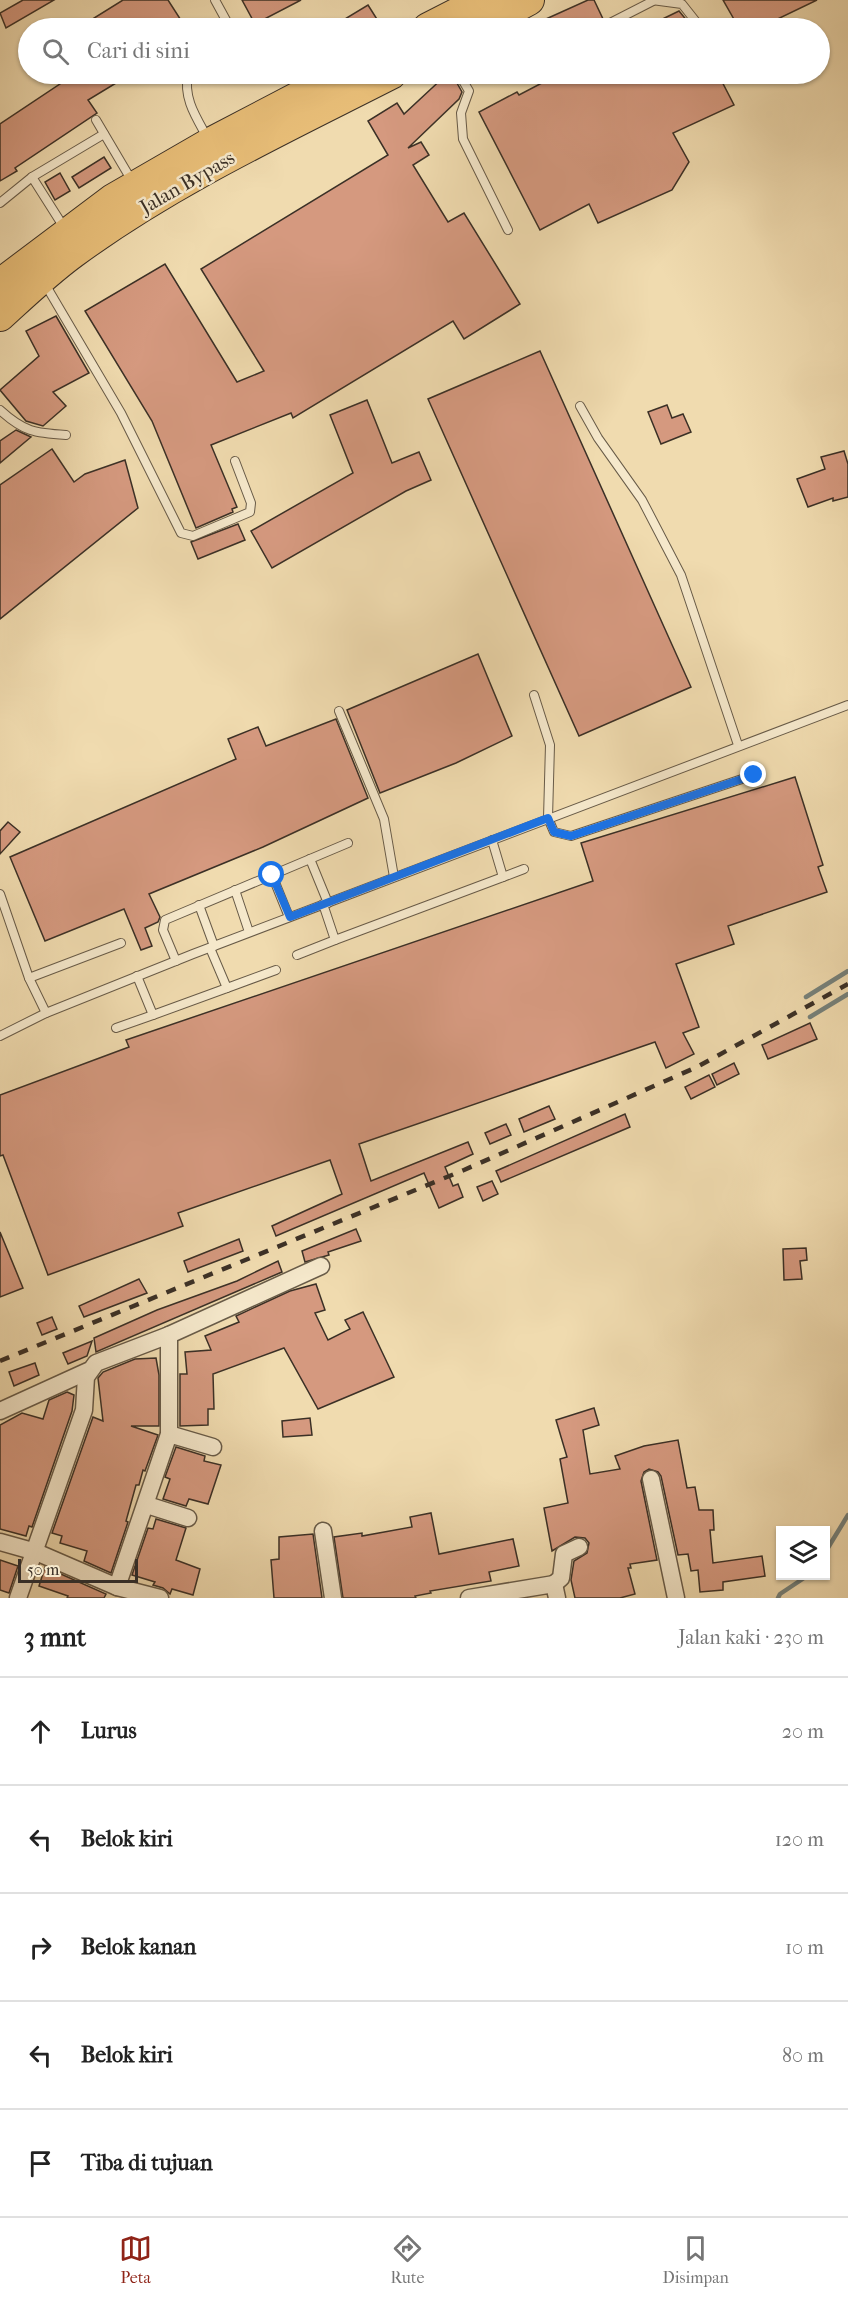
<!DOCTYPE html>
<html lang="id">
<meta charset="utf-8">
<style>
:root{--surface:#fff;--page:#f2f2f2;--text:#222;--muted:#767676;--line:#e0e0e0;--accent:#8f2418}
body{margin:0;font-family:"IM FELL French Canon",serif;background:var(--page);color:var(--text)}
.controls{position:absolute;right:18px;bottom:18px;display:grid;overflow:hidden;border-radius:0px;box-shadow:0 2px 4px #0004}
.controls button{width:54px;height:54px;display:grid;place-items:center;padding:0;border:0;border-bottom:2px solid var(--line);background:var(--surface);color:var(--text);font:30px sans-serif}
.scale{position:absolute;left:18px;bottom:15px;width:120px;box-sizing:border-box;padding-left:6px;border:3px solid #3b3026;border-top:0;font-size:16px;line-height:21px;white-space:nowrap;color:#3b3026;-webkit-text-stroke:4px #f5e8cb;paint-order:stroke}
.stop{position:absolute;width:18px;height:18px;margin:-14px;border:4px solid #1a73e8;border-radius:50%;background:#fff}
.stop.end{background:#1a73e8;border-color:#fff;box-shadow:0 2px 6px #0008}
.list{margin:0;padding:0;list-style:none}
h2{display:flex;justify-content:space-between;align-items:center;height:78px;margin:0;padding:0 24px;font-size:26px}
h2 small{font-size:20px;font-weight:400;color:var(--muted)}
.list li{display:grid;grid-template-columns:39px 1fr auto;gap:18px;align-items:center;box-sizing:border-box;height:108px;padding:0 24px;border-top:2px solid var(--line)}
.list b{display:block;font-size:22px;white-space:nowrap}
.list em{font-size:20px;font-style:normal;color:var(--muted)}
.icon{flex:none;width:33px;height:33px;fill:none;stroke:currentColor;stroke-width:2;stroke-linecap:round;stroke-linejoin:round}
.map{position:relative;flex:none;width:848px;height:1598px;overflow:hidden}
.search{position:absolute;background:var(--surface);box-shadow:0 2px 4px #0004;left:18px;right:18px;top:18px;height:66px;display:flex;align-items:center;gap:15px;box-sizing:border-box;padding:0 21px;border-radius:33px;color:var(--muted);font-size:22px}
.sheet{height:618px;background:var(--surface)}
nav{display:flex;justify-content:space-around;align-items:center;box-sizing:border-box;height:84px;border-top:2px solid var(--line);background:var(--surface);font-size:16px;color:var(--muted)}
nav a{display:grid;justify-items:center;gap:3px}
nav .on{color:var(--accent)}
.map>svg:first-child{display:block}
</style>
<div class="map">
<svg width="848" height="1598" viewBox="0 0 848 1598">
<rect width="100%" height="100%" fill="#f0dbaf"/>
<filter id="stains"><feTurbulence type="fractalNoise" baseFrequency=".00333" numOctaves="4"/><feColorMatrix values="0 0 0 0 .2 0 0 0 0 .09 0 0 0 0 .02 0 0 0 .5 -.17"/></filter>
<radialGradient id="worn" r=".72"><stop offset=".6" stop-color="#630" stop-opacity="0"/><stop offset="1" stop-color="#630" stop-opacity=".3"/></radialGradient>
<g fill="none" stroke-linecap="round" stroke-linejoin="round">
<!-- stream -->
<g stroke="#76827c" stroke-width="4.5">
<path d="M806,997L848,971"/>
<path d="M810,1017L848,994"/>
<path d="M826,1551L848,1515"/>
<path d="M778,1598L780,1594L807,1576"/>
</g>
</g>
<!-- building -->
<g fill="#d5997f" stroke="#3b3026" stroke-width="1.5">
<path d="M23,0H54L6,28L0,13Z"/>
<path d="M123,0H168L186,28H78Z"/>
<path d="M242,0H301L255,24Z"/>
<path d="M588,0H594L603,19L583,28H526Z"/>
<path d="M723,0H817L765,25L767,28H739Z"/>
<path d="M368,5L380,24L373,28H330Z"/>
<path d="M679,11L693,28H644Z"/>
<path d="M75,74H131L88,100L97,113L15,168L17,171L0,181V124Z"/>
<path d="M447,74L453,76L462,92L459,99L408,148L421,142L429,155L413,165L448,222L464,213L520,304L464,339L453,321L293,418L291,413L211,445L237,507L232,509L233,512L196,528L152,421L85,311L165,264L237,382L264,371L201,269L388,155L368,121L397,103L404,114Z"/>
<path d="M559,74H718L734,105L673,133L689,162L672,190L598,223L589,204L540,230L479,112L517,92L519,95Z"/>
<path d="M104,157L111,168L79,188L72,177Z"/>
<path d="M60,173L70,191L55,200L45,182Z"/>
<path d="M56,316L89,373L53,392L66,406L43,426L26,421L0,390L39,356L26,331Z"/>
<path d="M540,351L691,687L579,736L428,399Z"/>
<path d="M367,400L392,463L419,452L431,480L406,491L272,568L251,531L353,473L330,415Z"/>
<path d="M667,405L672,418L683,414L691,432L661,444L648,412Z"/>
<path d="M16,430L31,437L0,463V441Z"/>
<path d="M52,449L74,482L85,474L125,460L138,508L0,619V485Z"/>
<path d="M844,451L848,464V497L833,501V498L808,507L797,479L825,469L821,457Z"/>
<path d="M238,524L245,540L198,559L191,542Z"/>
<path d="M478,654L512,736L456,763L380,793L347,710Z"/>
<path d="M336,719L368,798L263,847L149,894L160,917L158,922L145,928L152,946L141,950L124,909L45,941L10,857L236,759L228,739L258,727L266,746Z"/>
<path d="M795,777L823,865L818,867L827,892L728,926L734,944L676,964L699,1027L683,1033L694,1054L666,1068L655,1042L359,1144L371,1181L468,1142L473,1154L445,1167L453,1186L458,1184L463,1197L439,1208L424,1173L276,1236L272,1226L342,1194L330,1160L178,1213L183,1226L48,1275L3,1155L0,1156V1095L129,1047L126,1040L593,881L581,843Z"/>
<path d="M8,822L20,832L0,854V831Z"/>
<path d="M810,1023L817,1039L768,1059L762,1045Z"/>
<path d="M734,1063L739,1074L717,1085L712,1074Z"/>
<path d="M709,1075L715,1087L691,1099L685,1087Z"/>
<path d="M549,1106L555,1119L524,1132L519,1119Z"/>
<path d="M625,1114L630,1127L501,1182L496,1171Z"/>
<path d="M506,1124L511,1135L490,1144L485,1133Z"/>
<path d="M492,1181L498,1194L483,1201L477,1187Z"/>
<path d="M356,1229L361,1241L328,1252L329,1255L305,1262L302,1251Z"/>
<path d="M0,1232L23,1288L0,1297Z"/>
<path d="M239,1239L243,1251L188,1272L184,1261Z"/>
<path d="M806,1248L807,1260L800,1261L802,1279L784,1280L783,1249Z"/>
<path d="M278,1261L282,1272L96,1352L94,1338L157,1310L237,1281Z"/>
<path d="M139,1279L147,1293L84,1317L79,1306Z"/>
<path d="M316,1284L325,1310L315,1313L328,1340L350,1329L345,1320L363,1312L394,1377L318,1409L284,1348L213,1374L214,1409H208V1425L180,1426V1374H187L185,1352L211,1350L205,1336L239,1322L236,1316L290,1291Z"/>
<path d="M52,1317L57,1329L42,1335L37,1323Z"/>
<path d="M92,1341L87,1356L68,1364L63,1353Z"/>
<path d="M156,1358L159,1375V1426H131L158,1435L145,1471L143,1470L139,1485H136L126,1521L128,1522L111,1573L84,1561L87,1551L60,1543L62,1536L52,1533L93,1417L103,1421L98,1378L103,1372L135,1359Z"/>
<path d="M35,1363L39,1375L14,1386L9,1372Z"/>
<path d="M67,1392L74,1395L72,1411L32,1527L29,1526L26,1536L0,1529V1425L22,1413L43,1419L49,1400Z"/>
<path d="M594,1408L599,1425L583,1430L590,1474L620,1469L615,1456L644,1446L678,1440L687,1488L695,1487L699,1510H713L714,1530H710L713,1563L762,1556L765,1576L723,1582V1590L700,1592L698,1570L691,1571L688,1554L678,1555L661,1476L658,1472L649,1469L644,1472L641,1481L657,1560L630,1564L631,1568H628L635,1594L620,1598H575L571,1580L574,1561L587,1553L589,1543L585,1538L575,1537L552,1551L544,1508L568,1503L560,1459L567,1457L556,1420Z"/>
<path d="M310,1418L312,1435L283,1437L282,1421Z"/>
<path d="M176,1447L205,1456L204,1461L221,1465L208,1504L189,1499L186,1506L163,1499L170,1479L165,1477Z"/>
<path d="M431,1513L439,1554L513,1539L519,1566L489,1572L491,1581L430,1591L431,1593L415,1596L416,1598H343L334,1537L362,1533V1536L412,1527L410,1517Z"/>
<path d="M156,1519L186,1528L176,1560L200,1569L193,1595L172,1589L170,1594L163,1588L153,1585L155,1582L132,1575L148,1528L153,1529Z"/>
<path d="M313,1534L322,1598H274L271,1560L279,1559V1537Z"/>
<path d="M0,1560L18,1566L9,1593L0,1590Z"/>
<path d="M45,1567L106,1594L104,1598H67L68,1596L39,1586Z"/>
</g>
<g fill="none" stroke-linecap="round" stroke-linejoin="round">
<defs>
<g id="lane">
<path d="M215,0L227,22L237,28"/>
<path d="M652,0L682,4L701,28"/>
<path d="M610,23L653,1"/>
<path d="M188,74C183,98 196,117 207,137"/>
<path d="M459,74L469,91L461,113L463,139L508,230"/>
<path d="M733,74L737,79"/>
<path d="M96,120L132,181"/>
<path d="M32,177L65,229"/>
<path d="M0,203L32,177L104,134"/>
<path d="M45,284L121,413L181,533L193,536L250,512L251,503L235,461"/>
<path d="M580,406L598,438L642,500L681,575L738,745"/>
<path d="M0,410C24,432 35,433 66,435"/>
<path d="M534,695L550,745L548,818L554,832L571,836L754,775"/>
<path d="M339,711L384,819L394,877"/>
<path d="M310,859L328,903"/>
<path d="M272,875L289,917"/>
<path d="M503,877L524,869"/>
<path d="M235,890L249,932"/>
<path d="M0,894L29,978L46,1013"/>
<path d="M323,904L335,940L503,877L492,840"/>
<path d="M199,905L214,946"/>
<path d="M297,955L335,940"/>
<path d="M176,961L163,930L165,920L348,843"/>
<path d="M137,976L153,1015L227,988L210,948"/>
<path d="M29,978L121,943"/>
<path d="M227,988L276,970"/>
<path d="M116,1028L153,1015"/>
<path d="M0,1036L46,1013L193,954L848,705"/>
</g>
<g id="street">
<path d="M0,1411L88,1371"/>
<path d="M169,1434L213,1447"/>
<path d="M651,1479L676,1598"/>
<path d="M147,1505L188,1518"/>
<path d="M323,1531L333,1598"/>
<path d="M0,1542L36,1552L117,1587L160,1598"/>
<path d="M554,1584L561,1578L564,1554L579,1547"/>
<path d="M117,1587L169,1434V1335L321,1266"/>
<path d="M18,1598L84,1410L86,1377L96,1363L169,1335"/>
<path d="M469,1598L554,1584L557,1598"/>
</g>
<g id="highway">
<path d="M428,28L483,0"/>
<path d="M477,28L529,0"/>
<path d="M0,284L113,199L210,143L342,74"/>
<path d="M0,316C23,295 47,272 73,253C171,181 283,129 391,74"/>
</g>
</defs>
<!-- lane casing -->
<use href="#lane" stroke="#685b48" stroke-width="10"/>
<!-- street casing -->
<use href="#street" stroke="#685b48" stroke-width="19"/>
<!-- highway casing -->
<use href="#highway" stroke="#3b3026" stroke-width="32"/>
<!-- lane -->
<use href="#lane" stroke="#f5e8cb" stroke-width="8"/>
<!-- street -->
<use href="#street" stroke="#f5e8cb" stroke-width="16"/>
<!-- highway -->
<use href="#highway" stroke="#e8be78" stroke-width="30"/>
<!-- rail -->
<path stroke="#3b3026" stroke-width="4.5" stroke-dasharray="10 10" stroke-linecap="butt" d="M0,1361L464,1170L697,1067L848,984"/>
</g>
<g fill="none" stroke-linecap="round" stroke-linejoin="round">
<!-- route -->
<path stroke="#1a73e8" stroke-width="8" d="M272,875L290,917L548,818L554,832L571,836L754,775"/>
</g>
<g text-anchor="middle" stroke-width="5" stroke-linejoin="round" paint-order="stroke">
<!-- street labels -->
<g font-size="20" fill="#3b3026" stroke="#f5e8cb">
<text transform="translate(187 182) rotate(-30)" y="7">Jalan Bypass</text>
</g>
</g>
<rect width="100%" height="100%" filter="url(#stains)"/>
<rect width="100%" height="100%" fill="url(#worn)"/>
</svg>
<div class="controls">
<button><svg class="icon" aria-label="layers" viewBox="0 0 24 24"><path d="M12 4l9 5-9 5-9-5zM3 14l9 5 9-5"/></svg></button>
</div>
<div class="scale">50 m</div>
<div class="stop" style="left:272px;top:875px"></div>
<div class="stop end" style="left:754px;top:775px"></div>
<div class="search"><svg class="icon" aria-label="search" viewBox="0 0 24 24"><circle cx="10" cy="10" r="6"/><path d="M15 15l6 6"/></svg>Cari di sini</div>
</div>
<section class="sheet">
<h2>3 mnt<small>Jalan kaki · 230 m</small></h2>
<ul class="list">
<li><svg class="icon" aria-label="ahead" viewBox="0 0 24 24"><path d="M12 20V5M6 11l6-6 6 6"/></svg><div><b>Lurus</b></div><em>20 m</em></li>
<li><svg class="icon" aria-label="left" viewBox="0 0 24 24"><path d="M17 20v-9H6M10 6l-5 5 5 5"/></svg><div><b>Belok kiri</b></div><em>120 m</em></li>
<li><svg class="icon" aria-label="right" viewBox="0 0 24 24"><path d="M7 20v-9h11M14 6l5 5-5 5"/></svg><div><b>Belok kanan</b></div><em>10 m</em></li>
<li><svg class="icon" aria-label="left" viewBox="0 0 24 24"><path d="M17 20v-9H6M10 6l-5 5 5 5"/></svg><div><b>Belok kiri</b></div><em>80 m</em></li>
<li><svg class="icon" aria-label="arrive" viewBox="0 0 24 24"><path d="M6 21V4h12l-3 4 3 4H6"/></svg><div><b>Tiba di tujuan</b></div></li>
</ul>
</section>
<nav>
<a class="on"><svg class="icon" aria-label="map" viewBox="0 0 24 24"><path d="M3 6l6-2 6 2 6-2v14l-6 2-6-2-6 2zM9 4v14M15 6v14"/></svg>Peta</a>
<a><svg class="icon" aria-label="directions" viewBox="0 0 24 24"><path d="M12 3l9 9-9 9-9-9zM9 14v-3h6M13 9l2 2-2 2"/></svg>Rute</a>
<a><svg class="icon" aria-label="saved" viewBox="0 0 24 24"><path d="M7 4h10v16l-5-4-5 4z"/></svg>Disimpan</a>
</nav>
